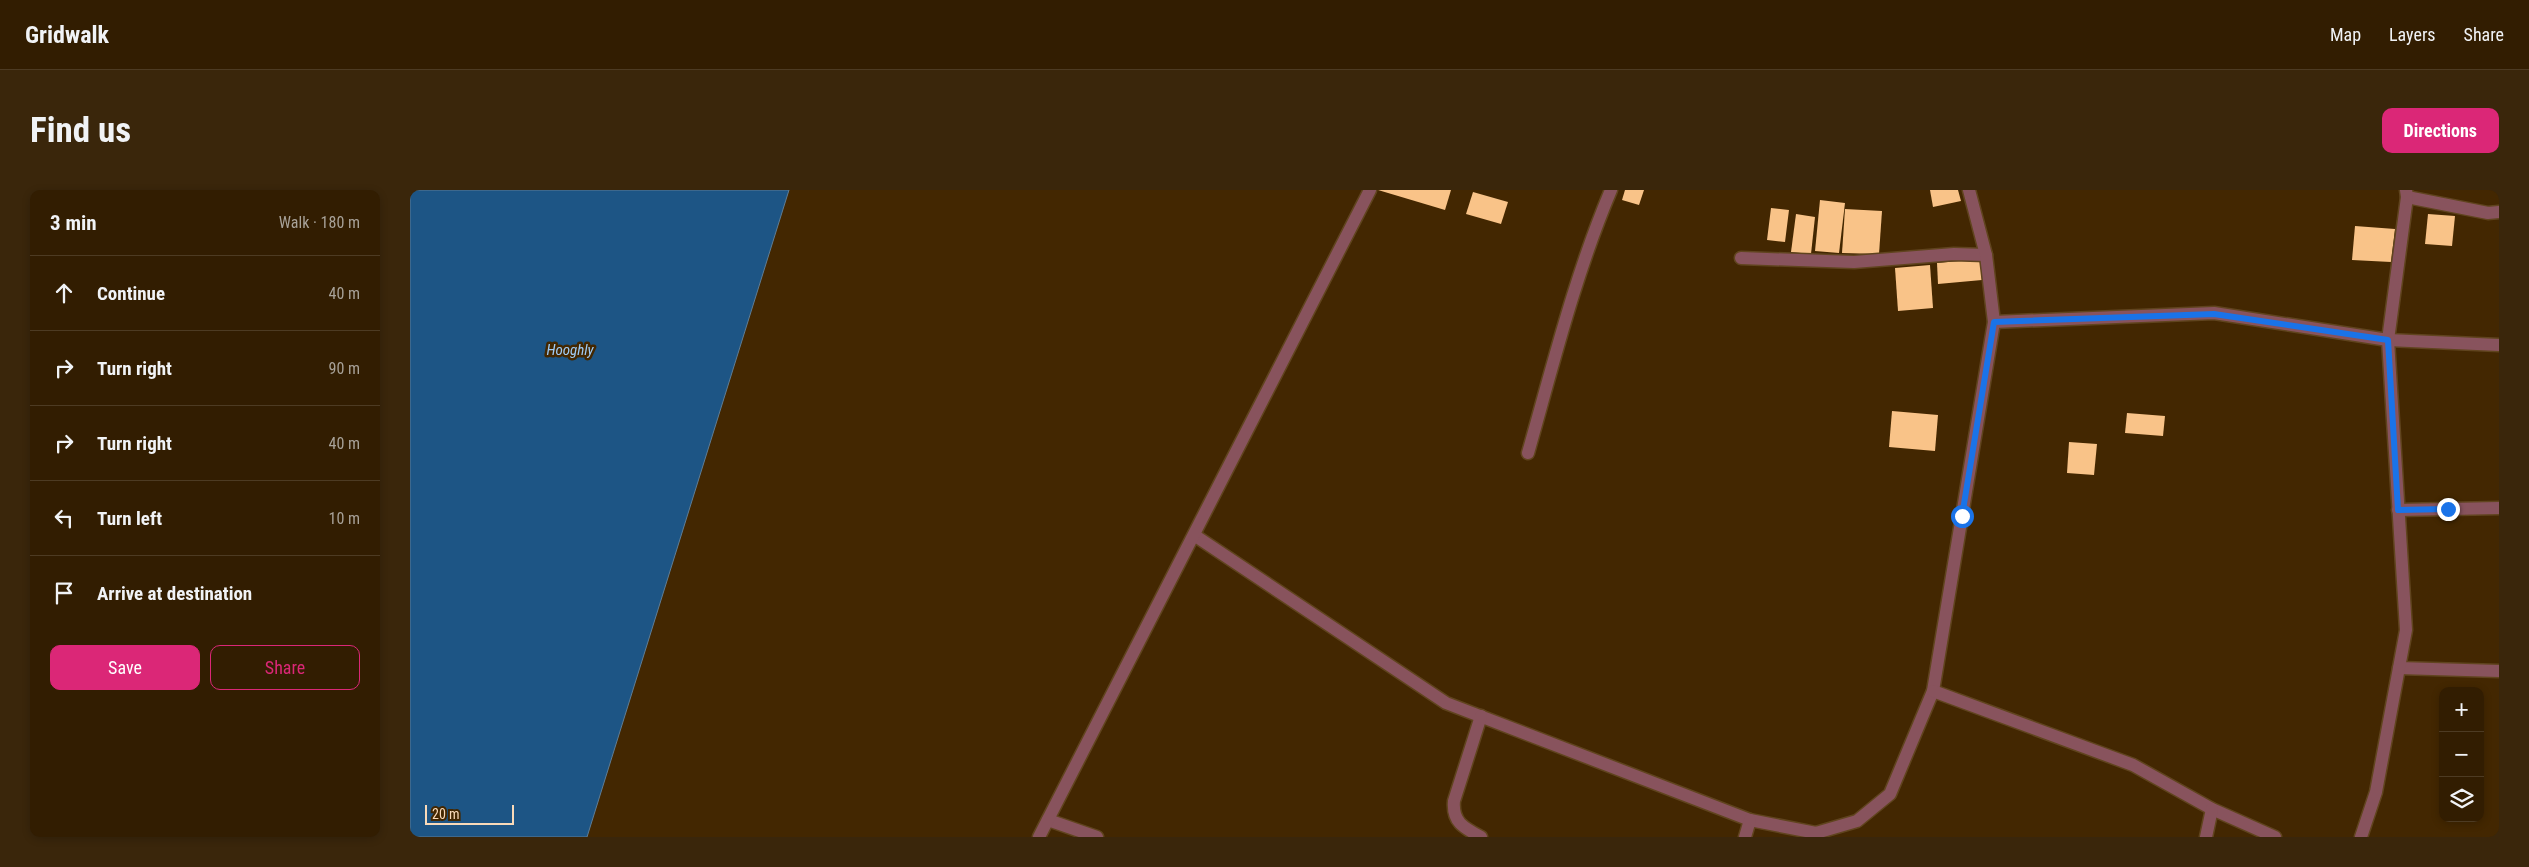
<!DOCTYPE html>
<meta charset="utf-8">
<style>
:root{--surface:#321d01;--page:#3a260b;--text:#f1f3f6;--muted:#a8a299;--line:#4d3b23;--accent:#db2777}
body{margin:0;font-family:"Roboto Condensed",sans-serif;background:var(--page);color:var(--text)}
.controls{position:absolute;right:15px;bottom:15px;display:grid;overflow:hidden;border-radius:10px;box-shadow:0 2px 8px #0003}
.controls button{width:45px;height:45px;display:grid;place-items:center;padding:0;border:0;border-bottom:1px solid var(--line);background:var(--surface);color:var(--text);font:25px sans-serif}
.scale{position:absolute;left:15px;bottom:12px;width:89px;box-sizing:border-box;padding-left:5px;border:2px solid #f9dab9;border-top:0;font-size:14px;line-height:18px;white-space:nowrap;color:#f9dab9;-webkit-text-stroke:4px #432701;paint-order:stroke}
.stop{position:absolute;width:15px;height:15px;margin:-11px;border:4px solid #1a73e8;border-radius:50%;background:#fff}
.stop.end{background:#1a73e8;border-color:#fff;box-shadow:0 1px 5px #0008}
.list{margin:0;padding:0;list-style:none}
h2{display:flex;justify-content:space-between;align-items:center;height:65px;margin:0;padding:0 20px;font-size:21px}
h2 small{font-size:16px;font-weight:400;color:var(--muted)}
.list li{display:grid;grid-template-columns:32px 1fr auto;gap:15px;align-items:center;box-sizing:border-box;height:75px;padding:0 20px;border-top:1px solid var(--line)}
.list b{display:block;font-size:19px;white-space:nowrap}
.list em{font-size:16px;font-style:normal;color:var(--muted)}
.actions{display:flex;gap:10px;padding:15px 20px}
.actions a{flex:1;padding:11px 0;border:1px solid var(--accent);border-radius:10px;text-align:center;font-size:18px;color:var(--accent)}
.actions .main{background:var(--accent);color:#fff}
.icon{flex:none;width:28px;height:28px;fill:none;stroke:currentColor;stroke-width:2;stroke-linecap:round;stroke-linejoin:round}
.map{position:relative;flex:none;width:2089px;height:647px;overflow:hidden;border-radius:10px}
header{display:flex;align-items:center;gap:30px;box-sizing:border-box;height:70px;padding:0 25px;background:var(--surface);border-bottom:1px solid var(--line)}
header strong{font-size:24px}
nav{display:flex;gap:28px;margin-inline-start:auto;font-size:18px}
.intro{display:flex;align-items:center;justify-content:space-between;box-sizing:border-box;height:120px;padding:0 30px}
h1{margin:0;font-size:35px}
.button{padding:12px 22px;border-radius:10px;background:var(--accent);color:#fff;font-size:18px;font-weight:700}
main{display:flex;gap:30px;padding:0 30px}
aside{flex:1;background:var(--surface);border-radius:10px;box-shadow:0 2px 8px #0003}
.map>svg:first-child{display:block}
</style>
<header>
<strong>Gridwalk</strong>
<nav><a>Map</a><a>Layers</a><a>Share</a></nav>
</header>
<div class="intro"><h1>Find us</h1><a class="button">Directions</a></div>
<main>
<aside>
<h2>3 min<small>Walk · 180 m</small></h2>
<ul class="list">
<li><svg class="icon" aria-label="ahead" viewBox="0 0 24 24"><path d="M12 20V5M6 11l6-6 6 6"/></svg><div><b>Continue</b></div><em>40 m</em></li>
<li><svg class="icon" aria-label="right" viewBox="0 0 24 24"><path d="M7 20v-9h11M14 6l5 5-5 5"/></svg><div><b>Turn right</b></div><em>90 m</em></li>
<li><svg class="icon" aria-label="right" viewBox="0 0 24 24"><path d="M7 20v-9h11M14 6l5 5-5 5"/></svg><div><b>Turn right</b></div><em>40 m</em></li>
<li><svg class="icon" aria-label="left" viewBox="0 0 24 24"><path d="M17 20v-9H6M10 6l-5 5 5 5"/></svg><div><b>Turn left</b></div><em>10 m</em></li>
<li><svg class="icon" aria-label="arrive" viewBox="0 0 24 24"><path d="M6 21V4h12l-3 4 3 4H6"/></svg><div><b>Arrive at destination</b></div></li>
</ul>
<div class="actions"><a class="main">Save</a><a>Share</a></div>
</aside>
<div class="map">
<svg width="2089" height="647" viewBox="0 0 2089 647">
<rect width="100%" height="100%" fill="#432701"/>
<!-- water -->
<path fill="#1d5585" stroke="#5f7d95" d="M0,0H379L177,647H0Z"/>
<!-- building -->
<g fill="#f9c388">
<path d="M968,0H1041L1035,20Z"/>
<path d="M1215,0H1234L1229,15L1212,10Z"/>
<path d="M1520,0H1548L1551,11L1523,17Z"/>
<path d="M1063,2L1098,12L1091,34L1056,24Z"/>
<path d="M1410,10L1435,13L1429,63L1405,61Z"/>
<path d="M1361,18L1379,20L1375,52L1357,50Z"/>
<path d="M1435,19L1472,21L1469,64L1432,63Z"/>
<path d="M1386,24L1405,27L1401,64L1381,62Z"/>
<path d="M2018,24L2045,26L2042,56L2015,54Z"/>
<path d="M1945,36L1985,39L1981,72L1942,70Z"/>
<path d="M1570,69L1572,90L1528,94L1527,73Z"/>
<path d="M1520,75L1523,118L1488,121L1485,78Z"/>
<path d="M1482,221L1528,225L1525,261L1479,257Z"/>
<path d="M1717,223L1755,226L1753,246L1715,243Z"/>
<path d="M1659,252L1687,254L1684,285L1657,283Z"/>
</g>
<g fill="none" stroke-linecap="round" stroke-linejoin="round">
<defs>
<g id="minor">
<path d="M1997,7L2078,23L2089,22"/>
<path d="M1331,68L1444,72L1544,64L1576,65"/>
<path d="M1584,132L1804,123L1978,150L2089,155"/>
<path d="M1118,263C1143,175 1165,85 1201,0"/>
<path d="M1988,320L2089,318"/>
<path d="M784,345L1036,513L1340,630L1406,643L1447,631L1480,604L1523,501L1584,132L1576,65L1559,0"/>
<path d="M1989,478L2089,481"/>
<path d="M1523,501L1723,575L1802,619L1865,647"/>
<path d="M1071,526L1044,611C1042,632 1054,638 1071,647"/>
<path d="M638,630L687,647"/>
<path d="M1335,647L1340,630"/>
<path d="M1796,647L1802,619"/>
<path d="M1951,647L1966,602L1996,440L1978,150L1997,7L1996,0"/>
</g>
<path id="tertiary" d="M629,647L960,0"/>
</defs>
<!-- minor casing -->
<use href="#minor" stroke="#60441e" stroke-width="15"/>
<!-- tertiary casing -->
<use href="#tertiary" stroke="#60441e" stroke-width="15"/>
<!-- minor -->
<use href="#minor" stroke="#88535d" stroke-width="12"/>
<!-- tertiary -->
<use href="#tertiary" stroke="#88535d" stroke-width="12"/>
</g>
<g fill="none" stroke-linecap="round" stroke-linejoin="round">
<!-- route -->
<path stroke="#1a73e8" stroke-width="6" d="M1552,326L1584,132L1804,124L1978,150L1988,320L2038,319"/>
</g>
<g text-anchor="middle" stroke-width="5" stroke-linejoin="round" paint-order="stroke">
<!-- water labels -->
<g font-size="15" font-style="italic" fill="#9fccf7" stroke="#432701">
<text x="160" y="165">Hooghly</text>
</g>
</g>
</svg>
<div class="controls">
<button>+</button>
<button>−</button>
<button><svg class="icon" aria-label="layers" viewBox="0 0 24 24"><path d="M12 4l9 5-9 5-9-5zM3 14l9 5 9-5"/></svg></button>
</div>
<div class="scale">20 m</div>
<div class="stop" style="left:1552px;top:326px"></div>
<div class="stop end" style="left:2038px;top:319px"></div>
</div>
</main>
